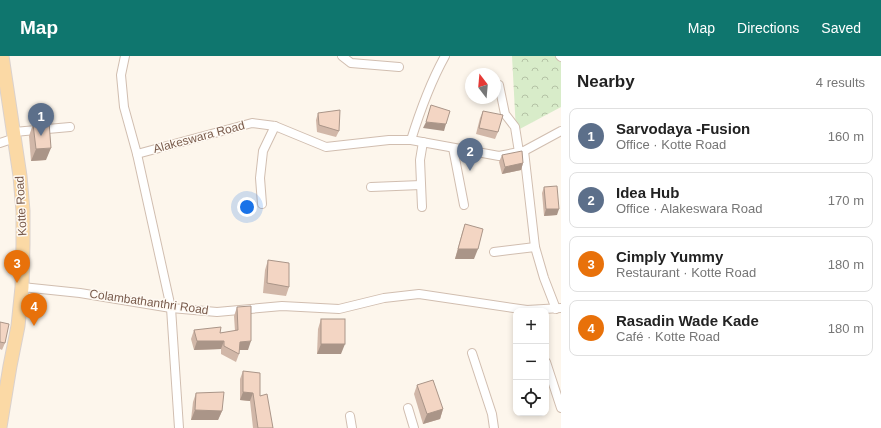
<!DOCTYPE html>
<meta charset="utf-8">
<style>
:root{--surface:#fff;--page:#f6f6f6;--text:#222;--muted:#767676;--line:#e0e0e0;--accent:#0f766e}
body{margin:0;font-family:Helvetica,sans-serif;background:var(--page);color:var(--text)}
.controls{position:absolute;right:12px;bottom:12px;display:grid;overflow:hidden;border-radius:8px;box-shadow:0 2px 6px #0003}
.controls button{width:36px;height:36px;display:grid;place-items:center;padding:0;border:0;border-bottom:1px solid var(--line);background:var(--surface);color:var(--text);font:20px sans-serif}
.compass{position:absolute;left:465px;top:12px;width:36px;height:36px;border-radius:50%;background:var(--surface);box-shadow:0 2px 6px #0003;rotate:344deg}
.you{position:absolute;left:247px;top:151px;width:14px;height:14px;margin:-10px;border:3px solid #fff;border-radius:50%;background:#1a73e8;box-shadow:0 0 0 6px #1a73e833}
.badge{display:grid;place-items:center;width:26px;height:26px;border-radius:50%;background:var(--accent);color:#fff;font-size:13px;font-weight:700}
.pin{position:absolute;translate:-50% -33px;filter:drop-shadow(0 1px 2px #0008)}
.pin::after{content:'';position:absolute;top:21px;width:14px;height:12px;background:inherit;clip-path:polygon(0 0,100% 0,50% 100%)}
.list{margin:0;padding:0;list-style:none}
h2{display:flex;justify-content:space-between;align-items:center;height:52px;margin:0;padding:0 16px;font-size:17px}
h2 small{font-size:13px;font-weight:400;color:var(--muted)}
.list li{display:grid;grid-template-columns:26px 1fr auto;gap:12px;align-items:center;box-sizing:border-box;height:56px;margin:0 8px 8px;padding:0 8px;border:1px solid var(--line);border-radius:8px}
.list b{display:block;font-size:15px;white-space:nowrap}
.list p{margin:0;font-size:13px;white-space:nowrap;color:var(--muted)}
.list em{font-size:13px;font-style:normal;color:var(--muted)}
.icon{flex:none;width:22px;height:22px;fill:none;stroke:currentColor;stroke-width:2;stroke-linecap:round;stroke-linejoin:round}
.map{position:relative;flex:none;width:561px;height:372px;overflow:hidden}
header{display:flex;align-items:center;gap:24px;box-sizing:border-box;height:56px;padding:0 20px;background:var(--accent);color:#fff}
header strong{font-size:19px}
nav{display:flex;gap:22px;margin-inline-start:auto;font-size:14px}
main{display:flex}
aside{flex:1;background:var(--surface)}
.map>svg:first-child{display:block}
</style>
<header>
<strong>Map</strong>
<nav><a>Map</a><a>Directions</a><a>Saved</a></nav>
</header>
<main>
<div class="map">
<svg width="561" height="372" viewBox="0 0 561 372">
<defs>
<pattern id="park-crowns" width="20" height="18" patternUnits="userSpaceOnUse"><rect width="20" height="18" fill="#d8ecc9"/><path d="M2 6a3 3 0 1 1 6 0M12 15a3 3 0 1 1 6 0" fill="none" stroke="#b4c2a5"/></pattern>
</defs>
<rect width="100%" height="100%" fill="#fdf6ec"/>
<!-- park -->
<path fill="url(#park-crowns)" d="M512,0H561V51L516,75Z"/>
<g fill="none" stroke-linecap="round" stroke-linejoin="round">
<defs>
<g id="minor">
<path d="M125,0L121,19L124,51L137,98L171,252L179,372"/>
<path d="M342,0L351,7L399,11"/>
<path d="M560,0L561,1"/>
<path d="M499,29L505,58L515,71L519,96"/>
<path d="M14,76L70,71"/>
<path d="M411,84C420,55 430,27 445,0"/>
<path d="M0,87L15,82"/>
<path d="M453,92L464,149"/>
<path d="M524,95L535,191L544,222L556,253"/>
<path d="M137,98L252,67L275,70L326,91L389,84H411L499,100L524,95L561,75"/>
<path d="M371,131L421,129"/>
<path d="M262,148L260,122L263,95L275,70"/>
<path d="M422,151L420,104L423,86"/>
<path d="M494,196L535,191"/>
<path d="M22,231L80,237L171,252L217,256L282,250L339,253L384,242L419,238L527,254L561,252"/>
<path d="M472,297L492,358L494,372"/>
<path d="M546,306L561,352"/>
<path d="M408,352L414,372"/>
<path d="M350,360L352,372"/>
</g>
<path id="primary" d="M0,371L10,310L18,270L22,231L23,188V155L20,120L2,0"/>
</defs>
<!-- minor casing -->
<use href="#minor" stroke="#d1beb0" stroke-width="10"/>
<!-- primary casing -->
<use href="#primary" stroke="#dad1cd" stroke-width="15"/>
<!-- minor -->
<use href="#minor" stroke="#fff" stroke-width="8"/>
<!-- primary -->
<use href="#primary" stroke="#fbd9a5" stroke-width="13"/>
</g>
<!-- wall -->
<g fill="#d1b7a8">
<path d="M483,55L498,76L495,83L476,78L480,62Z"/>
<path d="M318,57L339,75L336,81L317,76L316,64Z"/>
<path d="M33,68L46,104L31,105L29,80Z"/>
<path d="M502,99L523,107L521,114L502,118L499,106Z"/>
<path d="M544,131L557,159L544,160L542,137Z"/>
<path d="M465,168L474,203H455L462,177Z"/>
<path d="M268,204L289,231L286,240L263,237L265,214Z"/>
<path d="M237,251L248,294H239V298L236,306L221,298V293L194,294L191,283L194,274L220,277L235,275L234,260Z"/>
<path d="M321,263L341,298H317L318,273Z"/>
<path d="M0,266L5,287L2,294L0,293Z"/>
<path d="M243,315L260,340L273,372H253L250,345L240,344V323Z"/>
<path d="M417,329L443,353L440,363L423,368L414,338Z"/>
<path d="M196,337L222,355L218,364H191L193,346Z"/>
</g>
<!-- shaded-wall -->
<g fill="#aa9588">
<path d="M426,66L446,68L444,75L423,72Z"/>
<path d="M51,92L46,104L31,105L36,93Z"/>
<path d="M523,107L521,114L502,118L505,111Z"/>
<path d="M546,153H559L557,159L544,160Z"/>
<path d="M458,193H478L474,203H455Z"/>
<path d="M197,285H224L221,293L194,294Z"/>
<path d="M251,285L248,294H237L240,286Z"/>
<path d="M321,288H345L341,298H317Z"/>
<path d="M243,336L253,337L250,345L240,344Z"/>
<path d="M443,353L440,363L423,368L427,358Z"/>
<path d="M195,354L222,355L218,364H191Z"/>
</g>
<!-- building -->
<g fill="#f3d5c3" stroke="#aa9588">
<path d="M431,49L450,55L446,68L426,66Z"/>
<path d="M340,54L339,75L319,69L318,57Z"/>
<path d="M483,55L503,59L498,76L479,72Z"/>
<path d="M49,66L51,92L36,93L33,68Z"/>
<path d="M522,95L523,107L505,111L502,99Z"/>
<path d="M557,130L559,153H546L544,131Z"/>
<path d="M465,168L483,173L478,193H458Z"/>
<path d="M268,204L289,207V231L267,227Z"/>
<path d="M251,250V285L240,286L239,298L224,290V285H197L194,274L221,271L220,277L238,274L237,251Z"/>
<rect x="321" y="263" width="24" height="25"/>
<path d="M0,266L9,268L5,287L0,286Z"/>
<path d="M243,315L260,317V340L267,338L273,372H258L253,337L243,336Z"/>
<path d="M433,324L443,353L427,358L417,329Z"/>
<path d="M224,336L222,355L195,354L196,337Z"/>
</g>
<g text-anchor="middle" stroke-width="3" stroke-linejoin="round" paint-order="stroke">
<!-- street labels -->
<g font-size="12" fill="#7a5c4d" stroke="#fffaf3">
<text transform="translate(199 81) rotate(-15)" y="4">Alakeswara Road</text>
<text transform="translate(21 150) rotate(-93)" y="4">Kotte Road</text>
<text transform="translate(149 246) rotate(8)" y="4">Colambathanthri Road</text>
</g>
</g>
</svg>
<div class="controls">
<button>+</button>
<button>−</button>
<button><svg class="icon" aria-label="locate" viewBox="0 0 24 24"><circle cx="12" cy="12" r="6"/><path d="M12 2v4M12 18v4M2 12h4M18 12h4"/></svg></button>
</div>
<svg class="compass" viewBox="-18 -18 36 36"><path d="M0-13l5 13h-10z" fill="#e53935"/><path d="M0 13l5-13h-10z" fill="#767676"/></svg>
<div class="you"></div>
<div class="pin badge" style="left:41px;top:80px;background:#5c6f8a">1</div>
<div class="pin badge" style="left:470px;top:115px;background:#5c6f8a">2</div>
<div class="pin badge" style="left:17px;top:227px;background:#e8710a">3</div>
<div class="pin badge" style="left:34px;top:270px;background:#e8710a">4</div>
</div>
<aside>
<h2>Nearby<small>4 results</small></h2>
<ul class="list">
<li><span class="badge" style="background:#5c6f8a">1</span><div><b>Sarvodaya -Fusion</b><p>Office · Kotte Road</p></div><em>160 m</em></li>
<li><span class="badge" style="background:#5c6f8a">2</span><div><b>Idea Hub</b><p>Office · Alakeswara Road</p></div><em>170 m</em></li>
<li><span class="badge" style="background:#e8710a">3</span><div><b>Cimply Yummy</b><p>Restaurant · Kotte Road</p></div><em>180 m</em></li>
<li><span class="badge" style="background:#e8710a">4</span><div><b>Rasadin Wade Kade</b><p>Café · Kotte Road</p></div><em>180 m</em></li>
</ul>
</aside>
</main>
